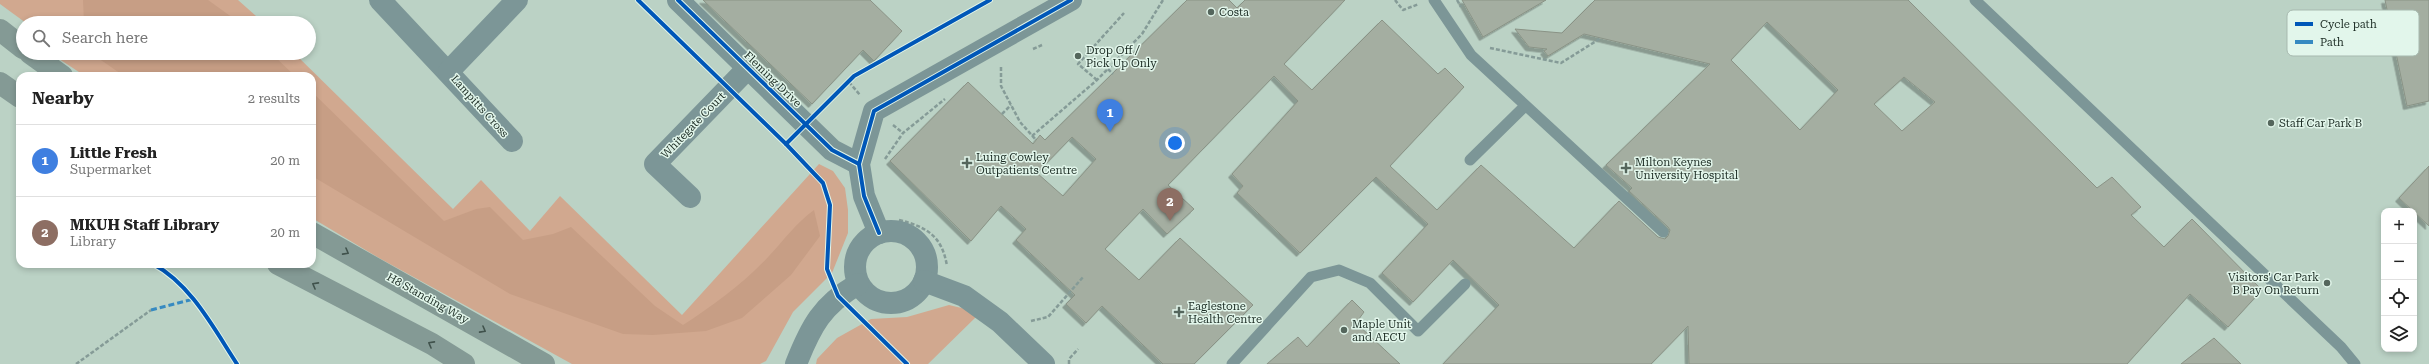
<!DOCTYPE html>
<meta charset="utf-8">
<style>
:root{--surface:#fff;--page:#f6f6f6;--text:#222;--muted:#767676;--line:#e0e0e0;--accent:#7c3aed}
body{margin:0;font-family:"Roboto Serif",serif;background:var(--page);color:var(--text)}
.controls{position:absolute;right:12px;bottom:12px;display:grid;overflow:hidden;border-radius:8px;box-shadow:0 2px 6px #0003}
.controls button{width:36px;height:36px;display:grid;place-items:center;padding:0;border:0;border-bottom:1px solid var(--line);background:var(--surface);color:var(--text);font:20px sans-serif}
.you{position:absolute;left:1175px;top:143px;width:14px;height:14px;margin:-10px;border:3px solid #fff;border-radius:50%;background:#1a73e8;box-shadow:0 0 0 6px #1a73e833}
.badge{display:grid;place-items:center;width:26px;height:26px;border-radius:50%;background:var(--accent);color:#fff;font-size:13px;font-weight:700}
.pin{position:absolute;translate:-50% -33px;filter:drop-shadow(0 1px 2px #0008)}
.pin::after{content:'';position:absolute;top:21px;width:14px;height:12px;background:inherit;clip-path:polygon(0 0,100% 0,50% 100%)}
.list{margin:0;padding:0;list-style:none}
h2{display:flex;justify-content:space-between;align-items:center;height:52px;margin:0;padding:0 16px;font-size:17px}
h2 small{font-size:13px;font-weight:400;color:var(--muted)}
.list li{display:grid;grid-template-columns:26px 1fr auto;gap:12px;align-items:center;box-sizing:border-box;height:72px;padding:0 16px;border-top:1px solid var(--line)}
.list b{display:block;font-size:15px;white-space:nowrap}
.list p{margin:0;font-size:13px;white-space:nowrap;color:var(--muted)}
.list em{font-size:13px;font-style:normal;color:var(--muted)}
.icon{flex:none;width:22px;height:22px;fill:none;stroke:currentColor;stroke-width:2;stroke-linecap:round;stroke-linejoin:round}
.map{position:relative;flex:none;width:2429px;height:364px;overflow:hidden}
.search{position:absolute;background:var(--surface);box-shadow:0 2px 6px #0003;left:16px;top:16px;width:300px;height:44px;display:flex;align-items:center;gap:10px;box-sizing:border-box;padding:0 14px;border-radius:22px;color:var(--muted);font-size:15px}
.panel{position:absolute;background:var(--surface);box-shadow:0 2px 6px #0003;left:16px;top:72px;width:300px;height:196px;border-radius:12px}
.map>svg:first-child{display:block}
</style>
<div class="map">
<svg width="2429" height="364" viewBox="0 0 2429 364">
<defs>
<filter id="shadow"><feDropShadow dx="-3.5" dy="3.5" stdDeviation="0" flood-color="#0004"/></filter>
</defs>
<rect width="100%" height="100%" fill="#bbd2c5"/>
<!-- green -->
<g fill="#d1a88f">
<path d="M0,0H238L264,23H26L0,4Z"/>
<path d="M50,53H294L453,209L481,180L530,231L560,196L682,315L819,164L833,171L845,188L848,210V233L832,273L793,312L766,361L760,364H572L379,258L312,218V76H85Z"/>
<path d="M949,305L974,311L977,316L928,364H816L817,359L837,338L871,319L907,317Z"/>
</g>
<!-- forest -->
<g fill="#c79e85">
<path d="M83,0H208L240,23H84Z"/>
<path d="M96,53H271L295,76H124L98,58Z"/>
<path d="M312,92L444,221L476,209L490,207L523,240L553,234L571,227L655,306L683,325C714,305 744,283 769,256C784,240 796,223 814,210L820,236L791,275L742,318L706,331L653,335L623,334L510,294L312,176Z"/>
</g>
<!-- building -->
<g fill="#a4aea1" stroke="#8a9386" fill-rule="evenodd" filter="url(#shadow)">
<path d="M703,0H870L902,31L874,61L863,50L812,104Z"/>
<path d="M1187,0H1229L1237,8L1245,0H1345L1284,64L1312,90L1382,20L1438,74L1445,68L1464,87L1390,166L1437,210L1481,165L1574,248L1619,201L1658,237L1665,239L1668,236L1670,230L1668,227L1629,191L1632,188L1606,165L1710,64L1584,34L1548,56L1544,51L1547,49L1529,47L1515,29L1562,33L1595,0H1908L2097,188L2112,177L2141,207L2131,215L2164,247L2192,219L2262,290L2228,327L2190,294L2127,364H1689L1688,326L1651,364H1443L1499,305L1453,260L1413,302L1382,273L1428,224L1376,177L1300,253L1237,193L1243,186L1232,174L1298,101L1274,76L1168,185L1194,209L1167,234L1143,209L1105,249L1139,280L1180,238L1253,305L1194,364H1163L1102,306L1086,323L1066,304L1075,295L1016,240L1026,229L1001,206L971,241L890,161L968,82L1033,144L1040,135L1045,140ZM1767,22L1838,90L1800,130L1731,60ZM1904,77L1935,102L1902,131L1874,104ZM1072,137L1096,159L1063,196L1037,173Z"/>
<path d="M1462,0H1546L1483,37Z"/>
<path d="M2385,0H2429V101L2407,106Z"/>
<path d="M2429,166V226L2399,198Z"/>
<path d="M1352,300L1364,312L1356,323L1400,364H1267L1298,337L1307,347Z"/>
<path d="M2214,338L2241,364H2181Z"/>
</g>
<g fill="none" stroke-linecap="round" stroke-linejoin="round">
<!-- path -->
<g stroke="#859b97" stroke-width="2.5" stroke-dasharray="4 2" stroke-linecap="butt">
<path d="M1395,0L1403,10L1419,4"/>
<path d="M1457,0L1461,7"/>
<path d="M1490,48L1561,63L1601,38"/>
<path d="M1033,49L1042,45"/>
<path d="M1001,67V86L1020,122L1036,140"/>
<path d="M1108,69L1113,74"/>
<path d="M1097,80L1078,64L1124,13"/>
<path d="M849,82L860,95"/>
<path d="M1002,114L1011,105"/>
<path d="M893,125L903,133"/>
<path d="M1032,136L1097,80L1142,34L1163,0"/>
<path d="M885,159L903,133L945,99"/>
<path d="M899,220C927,227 942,236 947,266"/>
<path d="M1031,321L1048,317L1084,276"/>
<path d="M76,364L151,310"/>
<path d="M1069,364V359L1078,349"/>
</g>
<!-- service -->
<g stroke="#7c9697" stroke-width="11">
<path d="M1434,0L1471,55L1663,232"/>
<path d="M1975,0L2341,347L2355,364"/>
<path d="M1470,160L1525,106"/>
<path d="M1232,364L1311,277L1339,270L1370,283L1418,331L1465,284"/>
</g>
<!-- minor -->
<g stroke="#7c9697" stroke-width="22">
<path d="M380,0L512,141"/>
<path d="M678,0L832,150L859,164"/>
<path d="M449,71L517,0"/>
<path d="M690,197L655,164L748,68"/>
<path d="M879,233L864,196L859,164L874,111L1071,0"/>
</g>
<!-- tertiary -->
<g stroke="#7c9697" stroke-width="22">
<circle cx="891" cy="267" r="36"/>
<path d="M924,281L964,296L1000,322L1044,364"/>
<path d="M796,364C811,326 822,305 858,284"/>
</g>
<!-- trunk -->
<g stroke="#849a95" stroke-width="22">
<path d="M0,30L23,48"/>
<path d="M30,53L62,76"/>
<path d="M0,83L20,97"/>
<path d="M312,233L544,364"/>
<path d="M278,264L432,344L464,364"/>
</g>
<!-- quiet -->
<path stroke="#368ac1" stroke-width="3" stroke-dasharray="6 3" stroke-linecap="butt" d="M151,310L194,299"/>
<defs>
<g id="cycleway">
<path d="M638,0L786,144L823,183L830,205L827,269L838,296L907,364"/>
<path d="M678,0L832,150L859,164"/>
<path d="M786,144L854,76L990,0"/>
<path d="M879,233L864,196L859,164L874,111L1071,0"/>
<path d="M153,264C191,284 214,329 237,364"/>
</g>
</defs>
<!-- cycleway casing -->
<use href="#cycleway" stroke="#e2f6eb" stroke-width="6"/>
<!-- cycleway -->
<use href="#cycleway" stroke="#0057b8" stroke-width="4"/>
</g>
<!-- one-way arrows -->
<defs><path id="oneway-chevron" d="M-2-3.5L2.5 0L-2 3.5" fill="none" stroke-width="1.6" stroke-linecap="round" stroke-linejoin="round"/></defs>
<g stroke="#40524c">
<use href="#oneway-chevron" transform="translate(346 252) rotate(29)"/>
<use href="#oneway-chevron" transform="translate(315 285) rotate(-151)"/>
<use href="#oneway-chevron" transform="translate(483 330) rotate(29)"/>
<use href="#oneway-chevron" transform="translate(431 344) rotate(-151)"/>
</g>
<!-- markers -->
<g fill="#54665c" stroke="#e2f6eb" stroke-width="1.5">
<circle cx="1211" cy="12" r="4"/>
<circle cx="1078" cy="56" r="4"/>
<circle cx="2271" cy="123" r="4"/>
<path d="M965 157h4v4h4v4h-4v4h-4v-4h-4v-4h4z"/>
<path d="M1624 162h4v4h4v4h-4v4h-4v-4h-4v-4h4z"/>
<circle cx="2327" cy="283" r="4"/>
<path d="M1177 306h4v4h4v4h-4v4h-4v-4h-4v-4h4z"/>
<circle cx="1344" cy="330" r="4"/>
</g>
<g text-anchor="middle" stroke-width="3" stroke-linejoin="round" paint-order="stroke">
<!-- poi labels -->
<g font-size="11" fill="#1c2c24" stroke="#e2f6eb" text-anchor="start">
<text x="1219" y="16">Costa</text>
<text x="1086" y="54">Drop Off /<tspan x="1086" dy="13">Pick Up Only</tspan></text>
<text x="2279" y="127">Staff Car Park B</text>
<text x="976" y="161">Luing Cowley<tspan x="976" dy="13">Outpatients Centre</tspan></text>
<text x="1635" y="166">Milton Keynes<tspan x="1635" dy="13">University Hospital</tspan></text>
<text x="2319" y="281" text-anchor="end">Visitors' Car Park<tspan x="2319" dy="13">B Pay On Return</tspan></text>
<text x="1188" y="310">Eaglestone<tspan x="1188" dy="13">Health Centre</tspan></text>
<text x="1352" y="328">Maple Unit<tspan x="1352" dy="13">and AECU</tspan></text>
</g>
<!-- street labels -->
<g font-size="11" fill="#1c2c24" stroke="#e2f6eb">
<text transform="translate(773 79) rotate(44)" y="4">Fleming Drive</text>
<text transform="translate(480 106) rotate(48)" y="4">Lampitts Cross</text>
<text transform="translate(693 125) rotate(-46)" y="4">Whitegate Court</text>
<text transform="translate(428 298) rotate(29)" y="4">H8 Standing Way</text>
</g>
</g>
<!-- legend -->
<rect x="2287" y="10" width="132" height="46" rx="6" fill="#e2f6eb" stroke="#a7b9af" stroke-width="1"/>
<rect x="2295" y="22" width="18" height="4" fill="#0057b8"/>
<rect x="2295" y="40" width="18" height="4" fill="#368ac1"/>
<g font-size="11" fill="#1c2c24">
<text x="2320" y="28">Cycle path</text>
<text x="2320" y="46">Path</text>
</g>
</svg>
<div class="controls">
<button>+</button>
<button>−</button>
<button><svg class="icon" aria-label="locate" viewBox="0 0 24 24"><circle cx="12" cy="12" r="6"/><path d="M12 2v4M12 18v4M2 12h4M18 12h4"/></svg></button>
<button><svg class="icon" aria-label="layers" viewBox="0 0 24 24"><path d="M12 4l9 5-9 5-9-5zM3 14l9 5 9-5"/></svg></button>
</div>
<div class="you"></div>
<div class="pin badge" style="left:1110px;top:132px;background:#3f7fe0">1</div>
<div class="pin badge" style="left:1170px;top:221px;background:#8d6e63">2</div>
<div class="search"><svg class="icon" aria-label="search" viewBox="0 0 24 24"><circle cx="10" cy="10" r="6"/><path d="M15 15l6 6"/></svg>Search here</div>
<section class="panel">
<h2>Nearby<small>2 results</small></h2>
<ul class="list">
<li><span class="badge" style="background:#3f7fe0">1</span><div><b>Little Fresh</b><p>Supermarket</p></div><em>20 m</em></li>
<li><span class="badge" style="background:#8d6e63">2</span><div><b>MKUH Staff Library</b><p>Library</p></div><em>20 m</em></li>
</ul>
</section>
</div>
